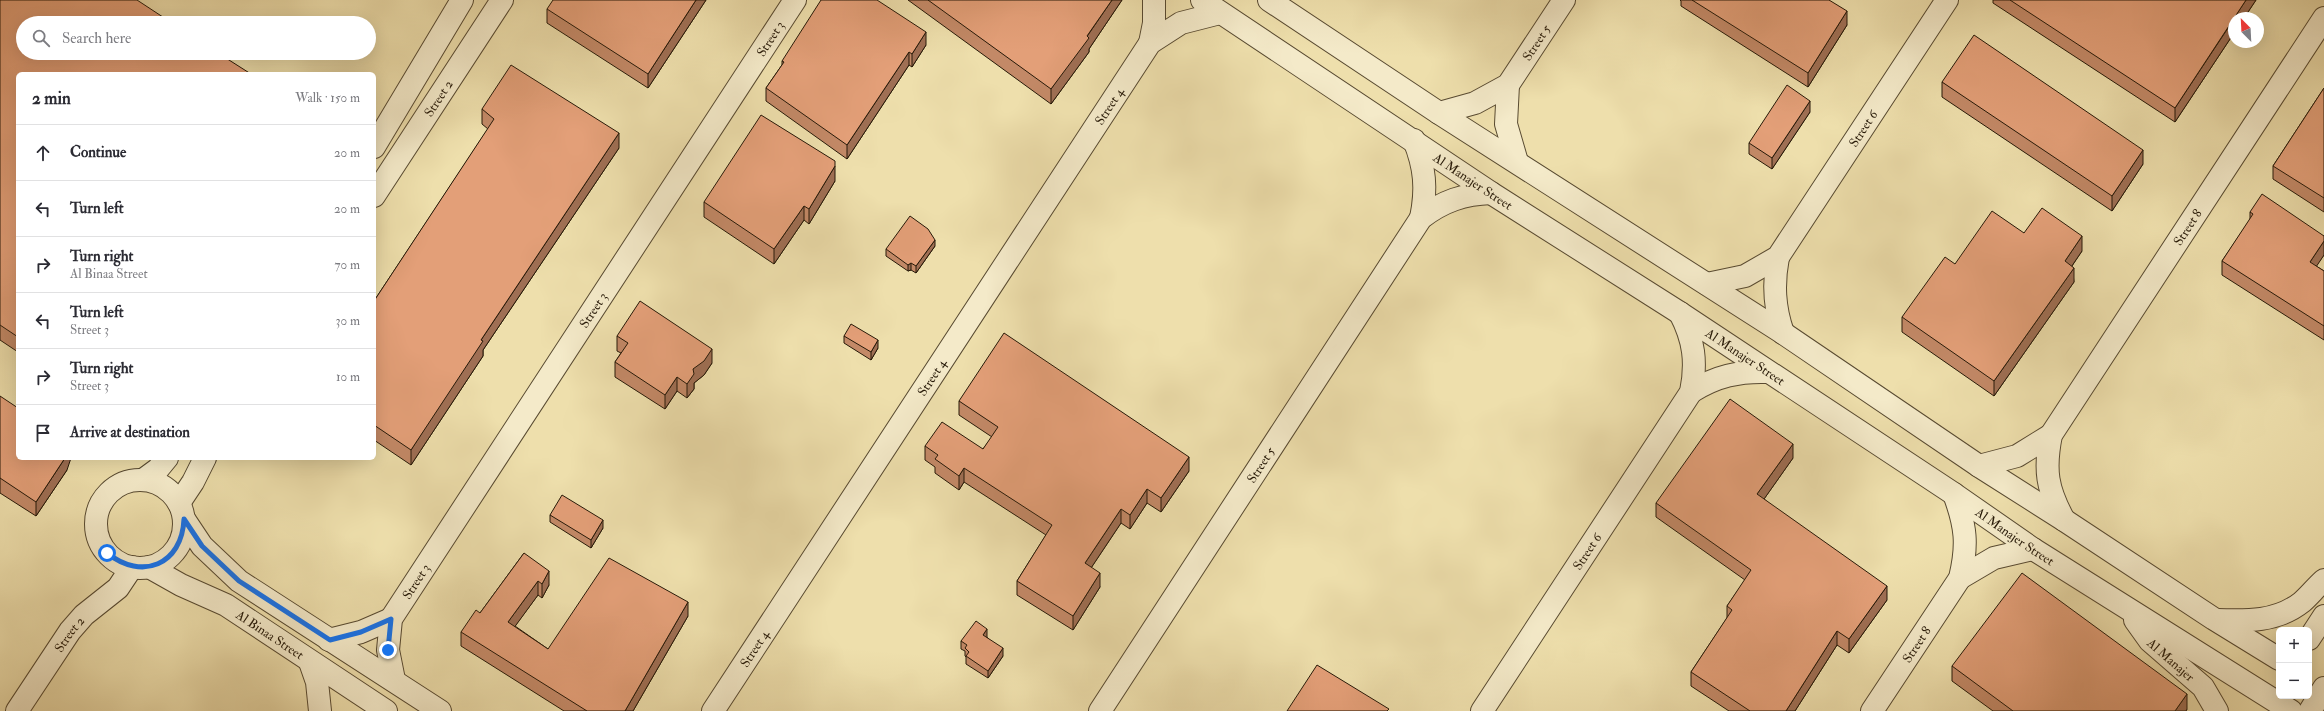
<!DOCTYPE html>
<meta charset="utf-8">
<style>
:root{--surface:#fff;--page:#f7f7f7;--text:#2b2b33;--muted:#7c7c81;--line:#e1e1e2}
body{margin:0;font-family:"IM FELL Double Pica",serif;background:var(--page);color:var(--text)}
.controls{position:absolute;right:12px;bottom:12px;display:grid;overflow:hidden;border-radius:6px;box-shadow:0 4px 16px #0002}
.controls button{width:36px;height:36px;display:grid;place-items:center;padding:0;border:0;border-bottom:1px solid var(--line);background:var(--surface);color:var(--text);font:20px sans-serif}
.compass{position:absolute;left:2228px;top:12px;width:36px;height:36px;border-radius:50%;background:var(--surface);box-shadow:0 4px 16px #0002;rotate:336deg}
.stop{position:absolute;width:12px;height:12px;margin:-9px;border:3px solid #1a73e8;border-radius:50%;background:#fff}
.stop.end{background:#1a73e8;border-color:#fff;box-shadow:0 1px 4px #0008}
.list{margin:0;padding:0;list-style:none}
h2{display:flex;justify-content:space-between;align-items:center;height:52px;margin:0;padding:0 16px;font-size:17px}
h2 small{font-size:13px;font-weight:400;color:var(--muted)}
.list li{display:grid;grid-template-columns:26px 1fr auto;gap:12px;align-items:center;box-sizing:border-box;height:56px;padding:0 16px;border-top:1px solid var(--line)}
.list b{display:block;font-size:15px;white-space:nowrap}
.list p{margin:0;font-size:13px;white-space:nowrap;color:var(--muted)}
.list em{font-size:13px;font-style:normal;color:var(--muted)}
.icon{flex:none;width:22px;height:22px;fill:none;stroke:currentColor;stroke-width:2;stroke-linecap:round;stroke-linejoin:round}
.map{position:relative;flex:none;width:2324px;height:711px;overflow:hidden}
.search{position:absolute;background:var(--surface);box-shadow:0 4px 16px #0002;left:16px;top:16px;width:360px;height:44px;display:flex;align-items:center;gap:10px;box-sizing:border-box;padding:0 14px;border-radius:22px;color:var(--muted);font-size:15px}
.panel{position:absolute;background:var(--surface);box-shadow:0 4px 16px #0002;left:16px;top:72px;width:360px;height:388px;border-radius:6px}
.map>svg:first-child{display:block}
</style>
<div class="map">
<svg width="2324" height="711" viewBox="0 0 2324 711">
<rect width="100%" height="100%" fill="#eedfac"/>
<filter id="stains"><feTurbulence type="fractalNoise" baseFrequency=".005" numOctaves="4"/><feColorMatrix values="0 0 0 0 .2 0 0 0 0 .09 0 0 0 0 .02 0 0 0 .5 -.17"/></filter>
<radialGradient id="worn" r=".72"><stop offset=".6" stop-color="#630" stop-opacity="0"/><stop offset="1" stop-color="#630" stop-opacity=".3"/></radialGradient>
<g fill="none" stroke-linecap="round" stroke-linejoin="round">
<defs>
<g id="minor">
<path id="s1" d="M1202,0L1491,193L1680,313L1954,494L2033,549L2291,711"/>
<path d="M1269,0L1439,113L1783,333L1979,466L2064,520L2214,619L2279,659"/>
<path d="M1150,43L1154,23V0"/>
<path d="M1508,85L1506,124L1517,162"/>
<path id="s2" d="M1439,113L1475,103L1508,85L1564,0"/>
<path d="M1414,140C1425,167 1427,189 1421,218"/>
<path d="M374,147L462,0"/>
<path id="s3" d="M374,196L502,0"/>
<path d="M1778,257C1773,284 1774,307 1783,333"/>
<path id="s4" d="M1707,284L1745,276L1778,257L1947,0"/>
<path d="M1691,392C1716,376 1739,371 1768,372"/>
<path d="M1979,466L2017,456L2051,435"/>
<path d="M143,480L158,469L167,458"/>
<circle cx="140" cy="524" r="44"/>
<path d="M179,503L193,482L205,458"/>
<path d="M184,519L202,546L239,581L440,711"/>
<path id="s5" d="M2064,520C2047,489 2044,470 2051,435L2324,18"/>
<path id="s6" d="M149,567L181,585L226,605L386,711"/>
<path d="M1960,578L1994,558L2033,549"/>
<path id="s7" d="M2135,620L2150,641L2203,687L2217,711"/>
<path d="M2217,620C2247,621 2277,622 2302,602C2310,595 2316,587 2324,580"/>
<path d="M2309,639L2324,616"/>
<path d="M329,640L361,632L391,619"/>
<path d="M310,662L317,682L320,711"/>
<path id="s8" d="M394,680L388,650L391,619L795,0"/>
<path id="s9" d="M17,711L70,631L84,615L118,588L132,567"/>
<path id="s10" d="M713,711L1150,43L1181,23L1220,13"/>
<path id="s11" d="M1100,711L1421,218C1443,201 1464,194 1491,193"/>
<path id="s12" d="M1482,711L1691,392C1697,362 1694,340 1680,313"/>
<path id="s13" d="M1872,711L1960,578C1968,545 1966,526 1954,494"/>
<path d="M2310,711L2324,688"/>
</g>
</defs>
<!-- minor casing -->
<use href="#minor" stroke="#584a31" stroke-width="24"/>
<!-- minor -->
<use href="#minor" stroke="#f4eac9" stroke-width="22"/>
</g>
<!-- wall -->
<g fill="#c38967" stroke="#261908">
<path d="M0,0L18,74V352L0,340Z"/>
<path d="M706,0L648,88L547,23V9Z"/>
<path d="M908,0H1122L1089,49V52L1051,104Z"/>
<path d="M1680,0H1829L1847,25L1808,87L1681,6V1Z"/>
<path d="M1993,0H2256L2244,18H2234V33L2175,122L1993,3Z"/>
<path d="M926,45L912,67L909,65L847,159L766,101V88L782,65V61Z"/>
<path d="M1942,82L2143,164L2112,211L1942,97Z"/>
<path d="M2324,88V212L2273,179V166Z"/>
<path d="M482,109L619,148L483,350V356L411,465L374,440V301L488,129L482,124Z"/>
<path d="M1810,112L1772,169L1749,154V143Z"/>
<path d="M835,181L809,224L804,220L774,264L704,217V202Z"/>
<path d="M2250,212L2324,236V255L2316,266L2324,271V340L2222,275V261L2250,220Z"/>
<path d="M2024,233L2082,251L2072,266L2074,282L1994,396L1902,332V317L1955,264Z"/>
<path d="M935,246L916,273L911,270L908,271L886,256V249Z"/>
<path d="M617,336L712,363L704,375L694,383V389L687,398L677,391L665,409L615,377V362L621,353L617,351Z"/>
<path d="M844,336L878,348L871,360L844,343Z"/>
<path d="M0,396L67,470L36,516L0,493Z"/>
<path d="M959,401L1189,471L1161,512L1147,503L1130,529L1121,523L1091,568L1100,587L1073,630L1017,595V581L1046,535L964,482L959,490L935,473V467L925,460V446L983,449L992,437L959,415Z"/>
<path d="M1793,458L1764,499L1887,600L1849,653L1837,645L1795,711H1729L1691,686V672L1727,618V606L1745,580L1656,517V503Z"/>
<path d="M550,515L603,528L591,548L550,522Z"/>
<path d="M524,553L549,585L542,598L538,595L515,626L548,649L688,616L633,711H564L461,646V632L480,613Z"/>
<path d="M987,637L1003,656L988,678L966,664V657L965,656V651L961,649V641Z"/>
<path d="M1952,666L2187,709L2186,711H1993L1952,681Z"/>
</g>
<!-- shaded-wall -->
<g fill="#9f6f54" stroke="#261908">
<path d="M696,0H706L648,88V74Z"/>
<path d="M1112,0H1122L1089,49V52L1051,104V89Z"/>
<path d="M2246,0H2256L2244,18H2234Z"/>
<path d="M1847,11V25L1808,87V73Z"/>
<path d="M2234,19V33L2175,122V108Z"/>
<path d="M926,32V45L912,67V54Z"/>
<path d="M909,52V65L847,159V145Z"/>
<path d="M1810,101V112L1772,169V158Z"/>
<path d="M619,133V148L483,350V356L411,465V450L481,340Z"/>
<path d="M2143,150V164L2112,211V196Z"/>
<path d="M835,166V181L809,224V209Z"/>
<path d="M804,206V220L774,264V249Z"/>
<path d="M2082,236V251L2065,276V261Z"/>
<path d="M935,240V246L916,273V266Z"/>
<path d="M2324,241V255L2310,276V262Z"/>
<path d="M911,263V270L908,271V265Z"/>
<path d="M2074,268V282L1994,396V381Z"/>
<path d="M878,340V348L871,360V352Z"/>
<path d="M712,349V363L704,375L694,383V389L687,398V384L693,369Z"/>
<path d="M677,377V391L665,409V395Z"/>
<path d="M1793,444V458L1757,509V494Z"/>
<path d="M1189,457V471L1161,512V498Z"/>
<path d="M65,458H71L67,470L36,516V502Z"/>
<path d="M964,468V482L959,490V476Z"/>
<path d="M1147,489V503L1130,529V515Z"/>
<path d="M1121,509V523L1085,577V563Z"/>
<path d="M603,520V528L591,548V540Z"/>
<path d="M549,571V585L542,598V584Z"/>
<path d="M1100,573V587L1073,630V616Z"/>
<path d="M538,581V595L508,636V622Z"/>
<path d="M1887,586V600L1849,653V639Z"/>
<path d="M688,602V616L633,711H625Z"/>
<path d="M987,629V637L983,642V635Z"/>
<path d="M1837,631V645L1795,711H1786Z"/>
<path d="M1003,648V656L988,678V671Z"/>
<path d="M2187,694V709L2186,711H2175Z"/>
</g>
<!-- building -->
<g fill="#e39f78" stroke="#261908">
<path d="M0,0H137L172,23H23V53H218L251,74H18V337L0,325Z"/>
<path d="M553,0H696L648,74L547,9Z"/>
<path d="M821,0H877L926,32L912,54L909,52L847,145L766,88L784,62L782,61Z"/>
<path d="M928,0H1112L1087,36L1089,38L1051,89Z"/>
<path d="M1692,0H1829L1847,11L1808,73Z"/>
<path d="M2010,0H2246L2175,108Z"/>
<path d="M1974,35L2143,150L2112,196L1942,82Z"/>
<path d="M511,65L619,133L481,340L483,341L411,450L374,425V301L494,119L482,109Z"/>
<path d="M1787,85L1810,101L1772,158L1749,143Z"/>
<path d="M2324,88V198L2273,166Z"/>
<path d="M761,115L835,161V166L809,209L804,206L774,249L704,202Z"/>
<path d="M2262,194L2324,236V241L2310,262L2324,271V326L2222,261L2253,214L2250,212Z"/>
<path d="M2042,208L2082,236L2065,261L2074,268L1994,381L1902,317L1945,257L1955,264L1992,211L2024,233Z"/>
<path d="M910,216L928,229L935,240L916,266L911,263L908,265L886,249Z"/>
<path d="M640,301L712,349L704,361L693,369L694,374L687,384L677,377L665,395L615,362L628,343L617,336Z"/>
<path d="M851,324L878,340L871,352L844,336Z"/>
<path d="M1004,333L1189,457L1161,498L1147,489L1130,515L1121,509L1085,563L1100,573L1073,616L1017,581L1052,525L964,468L959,476L935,459L938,455L925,446L942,422L983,449L998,427L959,401Z"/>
<path d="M0,396L18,408V458H65L36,502L0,478Z"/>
<path d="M1730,399L1793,444L1757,494L1887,586L1849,639L1837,631L1786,711H1750L1691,672L1732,610L1727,606L1751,570L1656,503Z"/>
<path d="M562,495L603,520L591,540L550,515Z"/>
<path d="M524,553L549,571L542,584L538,581L508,622L548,649L609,558L688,602L625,711H587L461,632L476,610L480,613Z"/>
<path d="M2022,573L2187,694L2175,711H2013L1952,666Z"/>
<path d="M976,621L987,629L983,635L1003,648L988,671L966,656L969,652L965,648L967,645L961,641Z"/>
<path d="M1317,665L1389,709L1387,711H1287Z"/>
</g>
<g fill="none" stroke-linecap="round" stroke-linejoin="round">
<!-- route -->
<path stroke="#1a73e8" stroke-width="5" d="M107,553C142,581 182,565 184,519L202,546L239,581L330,640L361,632L391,619L388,650"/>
</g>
<g text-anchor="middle" stroke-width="4" stroke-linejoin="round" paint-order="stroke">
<!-- street labels -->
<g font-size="13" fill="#261908" stroke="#f4eac9">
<text dy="5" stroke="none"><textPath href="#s8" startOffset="755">Street 3</textPath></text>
<text dy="5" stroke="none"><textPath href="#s2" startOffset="126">Street 5</textPath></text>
<text dy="5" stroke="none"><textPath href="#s3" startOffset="117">Street 2</textPath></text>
<text dy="5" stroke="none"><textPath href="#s10" startOffset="723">Street 4</textPath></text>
<text dy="5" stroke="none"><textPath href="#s4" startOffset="231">Street 6</textPath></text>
<text dy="5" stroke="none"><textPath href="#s1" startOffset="326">Al Manajer Street</textPath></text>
<text dy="5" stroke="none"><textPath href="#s5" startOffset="337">Street 8</textPath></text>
<text dy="5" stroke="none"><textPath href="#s8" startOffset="431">Street 3</textPath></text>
<text dy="5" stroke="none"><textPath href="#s1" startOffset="650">Al Manajer Street</textPath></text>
<text dy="5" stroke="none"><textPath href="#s10" startOffset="399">Street 4</textPath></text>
<text dy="5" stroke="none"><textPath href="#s11" startOffset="294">Street 5</textPath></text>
<text dy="5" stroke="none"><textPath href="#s1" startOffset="974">Al Manajer Street</textPath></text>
<text dy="5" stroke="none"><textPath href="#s12" startOffset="191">Street 6</textPath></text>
<text dy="5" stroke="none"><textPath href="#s8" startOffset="107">Street 3</textPath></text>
<text dy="5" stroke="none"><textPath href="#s9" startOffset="93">Street 2</textPath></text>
<text dy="5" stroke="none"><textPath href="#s6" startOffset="139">Al Binaa Street</textPath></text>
<text dy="5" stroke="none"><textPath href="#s13" startOffset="80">Street 8</textPath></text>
<text dy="5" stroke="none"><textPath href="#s10" startOffset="75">Street 4</textPath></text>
<text dy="5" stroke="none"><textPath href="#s7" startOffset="54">Al Manajer</textPath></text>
</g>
</g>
<rect width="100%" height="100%" filter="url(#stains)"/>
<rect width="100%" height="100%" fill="url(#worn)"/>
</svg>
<div class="controls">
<button>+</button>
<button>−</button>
</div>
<svg class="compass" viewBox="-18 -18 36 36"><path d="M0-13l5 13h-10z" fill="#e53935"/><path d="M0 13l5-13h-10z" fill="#7c7c81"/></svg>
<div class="stop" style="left:107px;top:553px"></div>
<div class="stop end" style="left:388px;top:650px"></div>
<div class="search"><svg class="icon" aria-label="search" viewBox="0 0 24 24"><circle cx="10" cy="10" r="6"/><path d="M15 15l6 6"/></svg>Search here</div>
<section class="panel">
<h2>2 min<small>Walk · 150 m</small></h2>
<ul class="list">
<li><svg class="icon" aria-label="ahead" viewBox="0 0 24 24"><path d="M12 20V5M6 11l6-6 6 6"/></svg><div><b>Continue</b></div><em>20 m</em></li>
<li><svg class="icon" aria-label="left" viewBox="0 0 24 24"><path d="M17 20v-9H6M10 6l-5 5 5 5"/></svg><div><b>Turn left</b></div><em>20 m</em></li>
<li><svg class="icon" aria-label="right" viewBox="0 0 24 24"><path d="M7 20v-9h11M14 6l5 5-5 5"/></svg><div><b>Turn right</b><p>Al Binaa Street</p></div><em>70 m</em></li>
<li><svg class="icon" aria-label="left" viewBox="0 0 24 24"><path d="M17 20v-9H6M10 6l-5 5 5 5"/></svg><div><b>Turn left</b><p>Street 3</p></div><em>30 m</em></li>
<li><svg class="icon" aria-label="right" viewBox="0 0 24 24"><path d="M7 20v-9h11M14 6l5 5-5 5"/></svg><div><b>Turn right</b><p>Street 3</p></div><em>10 m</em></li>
<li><svg class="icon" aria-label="arrive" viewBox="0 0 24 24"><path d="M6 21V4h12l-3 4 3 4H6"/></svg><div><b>Arrive at destination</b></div></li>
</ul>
</section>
</div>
